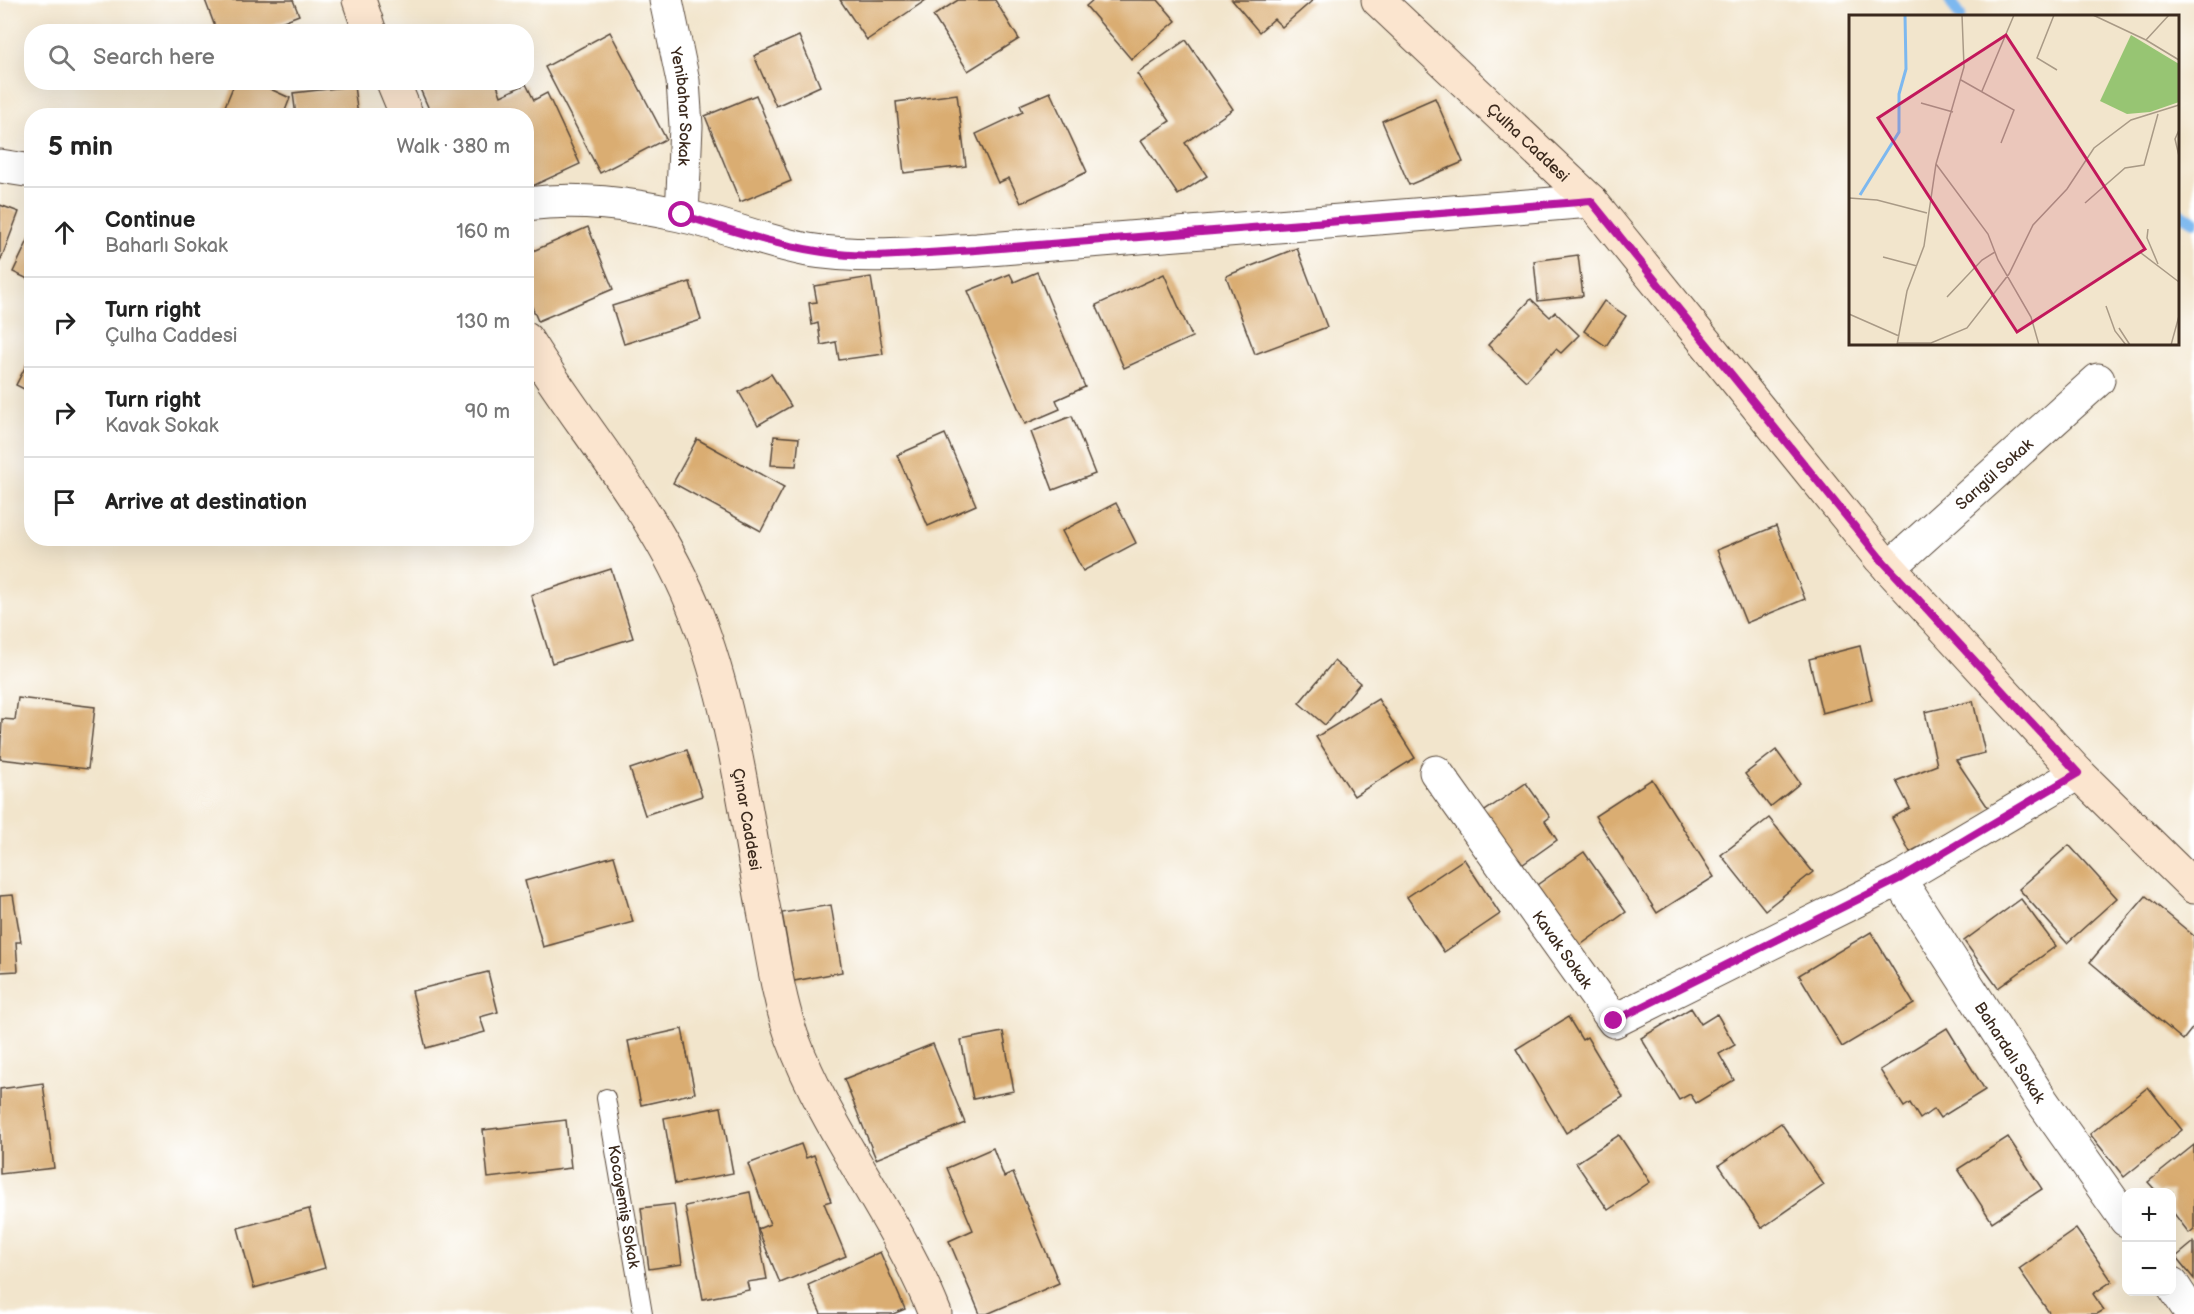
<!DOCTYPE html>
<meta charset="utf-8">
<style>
:root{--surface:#fff;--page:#f2f2f2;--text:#222;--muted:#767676;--line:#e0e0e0}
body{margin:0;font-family:"Balsamiq Sans",sans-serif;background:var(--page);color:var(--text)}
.controls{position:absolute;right:18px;bottom:18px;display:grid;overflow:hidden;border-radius:12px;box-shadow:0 6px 24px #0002}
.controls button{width:54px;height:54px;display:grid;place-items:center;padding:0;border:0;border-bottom:2px solid var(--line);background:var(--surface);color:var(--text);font:30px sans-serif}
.stop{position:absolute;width:18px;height:18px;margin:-14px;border:4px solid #b5179e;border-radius:50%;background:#fff}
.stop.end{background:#b5179e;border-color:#fff;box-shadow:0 2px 6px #0008}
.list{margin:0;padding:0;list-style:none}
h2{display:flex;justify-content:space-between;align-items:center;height:78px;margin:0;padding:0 24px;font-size:26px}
h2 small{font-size:20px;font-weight:400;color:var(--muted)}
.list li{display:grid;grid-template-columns:39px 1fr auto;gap:18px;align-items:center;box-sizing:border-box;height:90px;padding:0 24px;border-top:2px solid var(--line)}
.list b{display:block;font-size:22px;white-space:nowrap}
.list p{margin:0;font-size:20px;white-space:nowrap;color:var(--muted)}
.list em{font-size:20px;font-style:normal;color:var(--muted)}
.icon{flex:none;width:33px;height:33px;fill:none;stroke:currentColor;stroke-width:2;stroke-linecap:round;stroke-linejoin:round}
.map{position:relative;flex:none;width:2194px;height:1314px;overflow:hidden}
.search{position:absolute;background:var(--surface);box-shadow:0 6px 24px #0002;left:24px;top:24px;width:510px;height:66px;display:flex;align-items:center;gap:15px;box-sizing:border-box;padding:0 21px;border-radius:24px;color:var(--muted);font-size:22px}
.panel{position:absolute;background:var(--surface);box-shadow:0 6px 24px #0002;left:24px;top:108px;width:510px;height:438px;border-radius:24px}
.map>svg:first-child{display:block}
</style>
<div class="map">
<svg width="2194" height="1314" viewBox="0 0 2194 1314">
<rect width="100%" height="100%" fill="#fff"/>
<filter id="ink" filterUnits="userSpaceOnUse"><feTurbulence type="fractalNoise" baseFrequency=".0167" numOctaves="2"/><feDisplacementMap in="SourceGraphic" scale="12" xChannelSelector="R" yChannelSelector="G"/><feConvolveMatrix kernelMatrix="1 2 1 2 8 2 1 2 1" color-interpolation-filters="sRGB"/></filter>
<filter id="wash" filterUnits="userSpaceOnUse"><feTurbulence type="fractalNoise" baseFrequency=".008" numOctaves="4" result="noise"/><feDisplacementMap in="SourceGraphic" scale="24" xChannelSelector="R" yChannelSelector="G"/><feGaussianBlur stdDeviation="1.35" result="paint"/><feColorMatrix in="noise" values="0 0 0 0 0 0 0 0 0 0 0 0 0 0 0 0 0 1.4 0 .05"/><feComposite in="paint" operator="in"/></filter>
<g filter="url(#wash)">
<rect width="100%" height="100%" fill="#f2e5cc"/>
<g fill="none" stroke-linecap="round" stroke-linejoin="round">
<!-- stream -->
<g stroke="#7db8ef" stroke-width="12">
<path d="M1950,0L1960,16"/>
<path d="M2178,213L2194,221"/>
</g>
</g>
<g id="blocks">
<!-- building -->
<g fill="#daad72">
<path d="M205,0H293L299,15L255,32H217Z"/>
<path d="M840,0H926L867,40Z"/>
<path d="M958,0H995L1019,39L968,71L933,16Z"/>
<path d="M1093,0H1158L1176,21L1131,59L1086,6Z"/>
<path d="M1232,0H1313L1282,27L1274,19L1259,32Z"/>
<path d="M610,32L666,139L600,173L545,67Z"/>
<path d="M799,36L820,86L776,106L754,56Z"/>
<path d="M1186,40L1233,109L1185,143L1207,176L1178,195L1141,140L1170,121L1137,74Z"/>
<path d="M235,82H255L290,98L283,116H221Z"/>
<path d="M417,82H496L501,96L526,84L534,100L547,93L580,164L526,189V116H432Z"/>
<path d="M354,86L358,116H296L293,93Z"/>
<path d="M1050,92L1087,172L1021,203L1009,178L998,183L976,134L1023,112L1020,105Z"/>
<path d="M957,94L966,166L904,173L896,102Z"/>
<path d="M756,95L791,181L740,202L705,116Z"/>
<path d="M1435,98L1463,162L1409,185L1382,121Z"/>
<path d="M0,205L19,212L0,262Z"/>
<path d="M588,227L613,289L538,321L526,293V254Z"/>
<path d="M32,232V281L13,272Z"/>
<path d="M1297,248L1327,327L1255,354L1226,276Z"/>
<path d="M1578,255L1583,296L1538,301L1534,261Z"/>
<path d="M1037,272L1085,387L1056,400L1060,409L1025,424L968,291L1010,274L1014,282Z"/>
<path d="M1164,274L1192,337L1124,368L1096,305Z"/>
<path d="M871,277L883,354L839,360L836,342L821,345L818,323L812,325L809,303L817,302L814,286Z"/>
<path d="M690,282L701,320L624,344L612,306Z"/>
<path d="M1531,299L1550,317L1555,312L1579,335L1561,353L1556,349L1526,381L1488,345Z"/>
<path d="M1604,301L1626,316L1606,346L1584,331Z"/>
<path d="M32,354V393L16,385Z"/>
<path d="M771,374L791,406L758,425L739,392Z"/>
<path d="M1072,416L1095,474L1053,490L1031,432Z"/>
<path d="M945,434L976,505L928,526L897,455Z"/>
<path d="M774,436L799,438L796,466L771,465Z"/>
<path d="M697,439L784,487L761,531L673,483Z"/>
<path d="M1116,503L1136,543L1083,571L1062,531Z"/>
<path d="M1776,526L1805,599L1746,623L1717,550Z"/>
<path d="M611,569L633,638L552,663L531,595Z"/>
<path d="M1860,646L1872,700L1822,713L1809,659Z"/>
<path d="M1334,661L1360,683L1325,725L1299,703Z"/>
<path d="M18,698L95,707L88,769L0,759L2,719L15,720Z"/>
<path d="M1378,699L1415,758L1354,796L1316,737Z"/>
<path d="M1973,701L1985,753L1956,760L1989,809L1910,852L1892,818L1910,808L1896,781L1937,765L1925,712Z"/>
<path d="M687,750L702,796L645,815L630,769Z"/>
<path d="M1776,750L1800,783L1770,807L1745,774Z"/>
<path d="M1652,779L1714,877L1657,913L1595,816Z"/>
<path d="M1526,783L1550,817L1545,821L1557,840L1519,867L1482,813Z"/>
<path d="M1769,818L1813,872L1765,910L1721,855Z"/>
<path d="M2069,845L2117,898L2067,943L2019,889Z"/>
<path d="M1584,852L1626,912L1579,946L1537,885Z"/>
<path d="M614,856L633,922L543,947L525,881Z"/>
<path d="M1464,859L1500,914L1444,952L1407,897Z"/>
<path d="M13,895L21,942H16L18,971L0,972V896Z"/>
<path d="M2146,896L2194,936V1026L2183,1040L2090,962Z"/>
<path d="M2021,899L2056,946L1998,988L1964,941Z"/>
<path d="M831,905L842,972L794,981L782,913Z"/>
<path d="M1871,932L1914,1004L1842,1047L1799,975Z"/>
<path d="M488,972L498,1012L480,1017L485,1032L426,1048L412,991Z"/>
<path d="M1691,1008L1701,1024L1717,1014L1735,1045L1719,1054L1734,1080L1696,1103L1690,1094L1679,1100L1641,1038Z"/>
<path d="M1568,1017L1582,1040L1587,1037L1623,1097L1566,1133L1516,1049Z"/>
<path d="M1947,1028L1985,1090L1940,1118L1934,1109L1920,1119L1910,1103L1904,1107L1880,1070Z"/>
<path d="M682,1029L695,1093L641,1105L628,1041Z"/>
<path d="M1003,1032L1014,1091L973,1099L961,1040Z"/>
<path d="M933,1044L965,1123L876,1159L844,1079Z"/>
<path d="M43,1083L54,1168L0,1174V1089Z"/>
<path d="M2148,1087L2182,1130L2124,1177L2090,1134Z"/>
<path d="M721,1107L733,1173L675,1184L664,1118Z"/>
<path d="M566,1120L571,1168L488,1178L483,1130Z"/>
<path d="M1781,1123L1824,1185L1762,1228L1719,1165Z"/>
<path d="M1619,1135L1650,1182L1608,1210L1576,1163Z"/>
<path d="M2008,1137L2042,1189L1992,1222L1958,1169Z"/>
<path d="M801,1144L806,1158L814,1155L831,1201L824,1203L846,1256L780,1283L758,1229L770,1224L748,1164Z"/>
<path d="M2194,1145V1229L2189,1233L2172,1211V1192H2157L2148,1182Z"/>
<path d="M993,1148L1004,1177L1013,1173L1059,1283L987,1314H980L949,1241L973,1230L947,1168Z"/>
<path d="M750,1192L767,1279L747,1282L749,1290L703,1299L685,1206Z"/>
<path d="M674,1204L682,1264L649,1269L641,1208Z"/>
<path d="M309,1209L325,1268L254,1288L238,1228Z"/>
<path d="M2076,1229L2112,1281L2093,1294L2104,1310L2097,1314H2050L2019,1269Z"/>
<path d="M2194,1242V1279L2176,1257Z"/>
<path d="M880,1252L905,1309L893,1314H821L808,1285Z"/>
</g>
</g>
</g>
<g filter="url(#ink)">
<use href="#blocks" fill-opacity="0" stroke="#564638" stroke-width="1.5"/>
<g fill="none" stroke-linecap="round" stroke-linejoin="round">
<defs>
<g id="lane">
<path id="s1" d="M606,1098L643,1314"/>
</g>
<g id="street">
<path id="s2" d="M666,0L683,81L686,126L682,215"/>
<path d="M0,166L32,171"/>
<path d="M526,204C579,197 629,204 680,215C723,224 764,242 808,250C863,259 921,253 977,250L1591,201"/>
<path id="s3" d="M1889,568L2098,380"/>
<path id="s4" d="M1436,772L1614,1021L1899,879L2078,773"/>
<path id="s5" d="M1899,879L2042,1101L2126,1220"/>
<path d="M2172,1284L2192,1314"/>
</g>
<g id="secondary">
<path d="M359,0L370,32"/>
<path id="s6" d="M1378,0L1591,201L1880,558L2078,773L2194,887"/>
<path d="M393,82L407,116"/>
<path id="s7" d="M526,339C582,430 657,512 696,613C733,707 745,812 764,911C772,953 778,997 792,1037C828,1134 897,1217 935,1314"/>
</g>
</defs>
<!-- lane casing -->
<use href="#lane" stroke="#564638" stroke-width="20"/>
<!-- street casing -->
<use href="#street" stroke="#564638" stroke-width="35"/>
<!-- secondary casing -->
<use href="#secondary" stroke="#564638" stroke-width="35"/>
<!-- lane -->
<use href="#lane" stroke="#fff" stroke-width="18"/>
<!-- street -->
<use href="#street" stroke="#fff" stroke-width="33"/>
<!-- secondary -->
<use href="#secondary" stroke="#fbe5cf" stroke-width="33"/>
</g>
</g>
<g fill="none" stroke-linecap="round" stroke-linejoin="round" filter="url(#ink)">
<!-- route -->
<path stroke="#b5179e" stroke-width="8" d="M682,215C733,231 784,248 838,254C883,259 931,252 976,250L1591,201L1880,558L2078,773L1899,879L1614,1021"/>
</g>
<g text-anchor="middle" stroke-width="4.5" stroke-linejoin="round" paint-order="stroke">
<!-- street labels -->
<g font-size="16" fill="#3b2a1e" stroke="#fff">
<text dy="6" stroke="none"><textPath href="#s2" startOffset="108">Yenibahar Sokak</textPath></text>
<text dy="6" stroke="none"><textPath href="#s6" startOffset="207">Çulha Caddesi</textPath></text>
<text dy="6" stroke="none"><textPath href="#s3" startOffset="141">Sarıgül Sokak</textPath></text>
<text dy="6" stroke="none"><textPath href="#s7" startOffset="536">Çınar Caddesi</textPath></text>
<text dy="6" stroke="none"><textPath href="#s4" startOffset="218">Kavak Sokak</textPath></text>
<text dy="6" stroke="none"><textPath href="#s5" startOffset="206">Bahardalı Sokak</textPath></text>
<text dy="6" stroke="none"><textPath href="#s1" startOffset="110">Kocayemiş Sokak</textPath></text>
</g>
</g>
<!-- overview -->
<g transform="translate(1849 15)">
<rect width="330" height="330" fill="#f2e5cc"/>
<path d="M282,20L330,49V87L301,97L278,99L251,86Z" fill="#97c573"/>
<path fill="none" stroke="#7db8ef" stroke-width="3" d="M11,180L50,117V79L57,54L56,0"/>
<path fill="none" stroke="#a99a86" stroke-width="1.5" d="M205,0L188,43L208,55M244,0L297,25L330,45M297,25L320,0M112,65L165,95L152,128M133,76L165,0M72,88L104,97M330,115L326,124L330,141M87,149L139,219L149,245L182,302L190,330M0,183L28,185L78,198M236,188L276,153L295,150L309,99M299,214L298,223L309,249M292,238L330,267M34,242L68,251M98,282L133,245L146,237M257,291L266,316L277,330M0,299L50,321M270,313L281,330M48,328H82L118,313L160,259L184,210L218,174L245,133L282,105L330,90M48,330L58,276L75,231L87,149L115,52L113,0M322,330L330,301"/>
<path fill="#c2185b" fill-opacity="0.15" stroke="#c2185b" stroke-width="3" d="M157,20L296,234L168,317L29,103Z"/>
<rect width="330" height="330" fill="none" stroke="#3b2a1e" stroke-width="3"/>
</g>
</svg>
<div class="controls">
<button>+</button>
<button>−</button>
</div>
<div class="stop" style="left:682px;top:215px"></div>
<div class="stop end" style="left:1614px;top:1021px"></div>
<div class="search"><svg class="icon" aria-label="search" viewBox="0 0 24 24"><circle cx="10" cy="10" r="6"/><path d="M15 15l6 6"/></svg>Search here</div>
<section class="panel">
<h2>5 min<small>Walk · 380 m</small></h2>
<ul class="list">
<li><svg class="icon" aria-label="ahead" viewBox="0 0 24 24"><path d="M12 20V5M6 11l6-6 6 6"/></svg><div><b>Continue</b><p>Baharlı Sokak</p></div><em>160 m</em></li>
<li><svg class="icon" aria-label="right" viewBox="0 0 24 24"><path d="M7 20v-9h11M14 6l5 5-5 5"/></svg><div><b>Turn right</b><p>Çulha Caddesi</p></div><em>130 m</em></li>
<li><svg class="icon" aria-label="right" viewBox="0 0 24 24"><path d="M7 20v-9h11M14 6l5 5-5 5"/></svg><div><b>Turn right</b><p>Kavak Sokak</p></div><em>90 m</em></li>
<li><svg class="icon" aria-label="arrive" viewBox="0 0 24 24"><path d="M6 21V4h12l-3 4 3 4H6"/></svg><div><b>Arrive at destination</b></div></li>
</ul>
</section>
</div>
